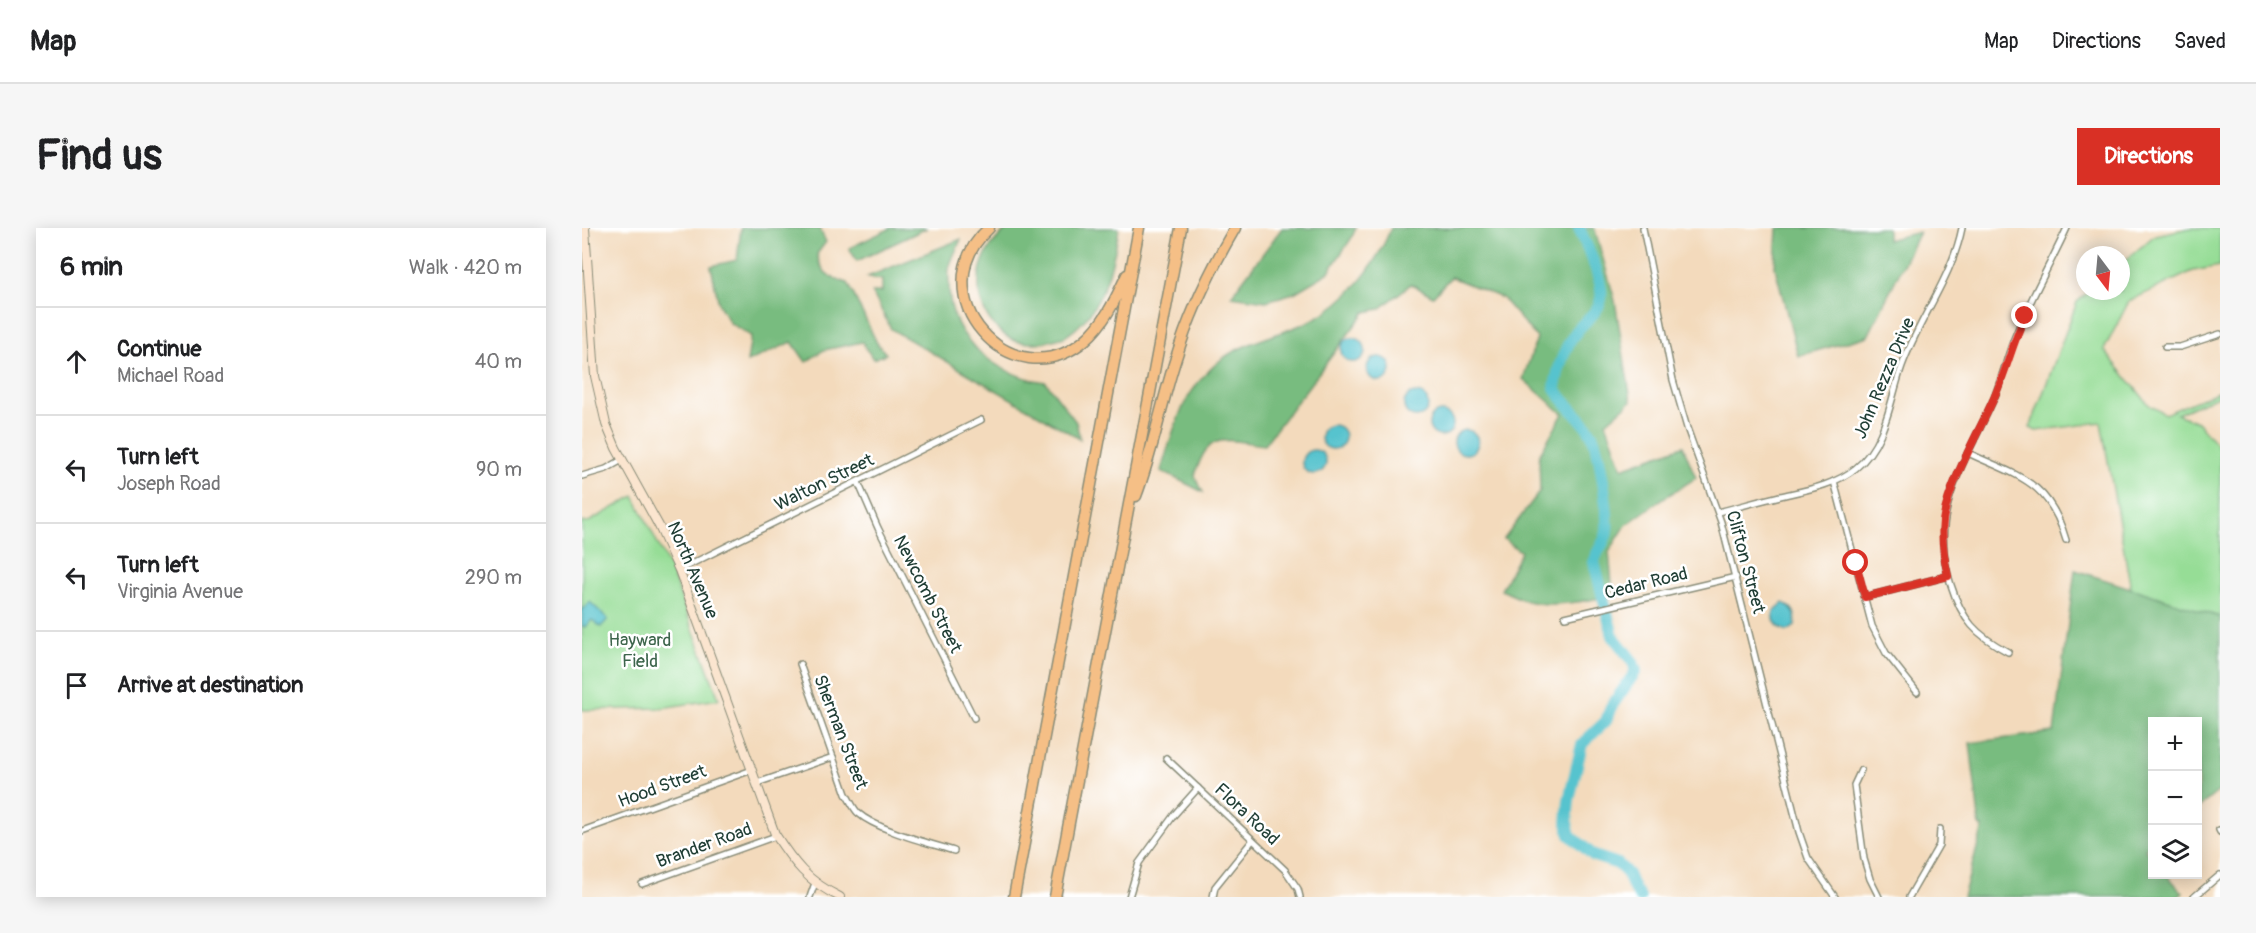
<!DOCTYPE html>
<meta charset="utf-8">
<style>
:root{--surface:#fff;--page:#f6f6f6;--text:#202124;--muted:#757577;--line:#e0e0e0;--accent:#d93025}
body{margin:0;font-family:Pangolin,sans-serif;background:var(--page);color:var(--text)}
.controls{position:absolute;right:18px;bottom:18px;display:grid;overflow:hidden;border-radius:0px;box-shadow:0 3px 15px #0003}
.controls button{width:54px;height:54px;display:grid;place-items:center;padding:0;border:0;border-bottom:2px solid var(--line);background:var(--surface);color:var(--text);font:30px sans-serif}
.compass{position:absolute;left:1494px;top:18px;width:54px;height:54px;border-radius:50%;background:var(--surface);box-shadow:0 3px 15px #0003;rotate:164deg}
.stop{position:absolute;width:18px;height:18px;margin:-14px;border:4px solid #d93025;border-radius:50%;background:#fff}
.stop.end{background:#d93025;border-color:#fff;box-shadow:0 2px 6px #0008}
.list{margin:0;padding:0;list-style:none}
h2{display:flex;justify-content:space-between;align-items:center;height:78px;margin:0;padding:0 24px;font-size:26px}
h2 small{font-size:20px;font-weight:400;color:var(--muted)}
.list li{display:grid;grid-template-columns:39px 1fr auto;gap:18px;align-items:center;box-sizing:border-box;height:108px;padding:0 24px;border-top:2px solid var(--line)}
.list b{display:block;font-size:22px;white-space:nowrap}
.list p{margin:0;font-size:20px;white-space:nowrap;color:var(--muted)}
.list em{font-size:20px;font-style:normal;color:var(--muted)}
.icon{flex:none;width:33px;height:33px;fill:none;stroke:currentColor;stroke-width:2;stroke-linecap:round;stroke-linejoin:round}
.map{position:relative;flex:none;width:1638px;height:669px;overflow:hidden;border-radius:0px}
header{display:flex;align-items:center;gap:36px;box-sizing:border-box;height:84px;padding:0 30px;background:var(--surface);border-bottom:2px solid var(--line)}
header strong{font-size:28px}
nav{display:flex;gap:33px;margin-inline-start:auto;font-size:21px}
.intro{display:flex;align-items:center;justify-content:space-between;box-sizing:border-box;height:144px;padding:0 36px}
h1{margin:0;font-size:42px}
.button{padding:15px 27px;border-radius:0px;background:var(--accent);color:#fff;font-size:21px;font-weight:700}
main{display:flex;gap:36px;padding:0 36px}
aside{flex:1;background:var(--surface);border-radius:0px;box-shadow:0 3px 15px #0003}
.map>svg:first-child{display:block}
</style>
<header>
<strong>Map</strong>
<nav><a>Map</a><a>Directions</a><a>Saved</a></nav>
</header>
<div class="intro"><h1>Find us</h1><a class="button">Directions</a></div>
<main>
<aside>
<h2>6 min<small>Walk · 420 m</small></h2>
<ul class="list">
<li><svg class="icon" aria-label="ahead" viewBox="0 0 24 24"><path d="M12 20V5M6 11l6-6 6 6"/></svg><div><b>Continue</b><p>Michael Road</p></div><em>40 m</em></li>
<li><svg class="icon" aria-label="left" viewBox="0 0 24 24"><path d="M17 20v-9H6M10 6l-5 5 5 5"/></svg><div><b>Turn left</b><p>Joseph Road</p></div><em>90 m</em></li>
<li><svg class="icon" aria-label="left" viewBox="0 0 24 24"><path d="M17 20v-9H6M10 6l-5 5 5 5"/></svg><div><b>Turn left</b><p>Virginia Avenue</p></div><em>290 m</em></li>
<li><svg class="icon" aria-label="arrive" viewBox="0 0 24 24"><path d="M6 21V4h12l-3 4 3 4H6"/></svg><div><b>Arrive at destination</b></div></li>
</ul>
</aside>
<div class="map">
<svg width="1638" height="669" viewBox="0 0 1638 669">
<rect width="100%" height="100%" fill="#fff"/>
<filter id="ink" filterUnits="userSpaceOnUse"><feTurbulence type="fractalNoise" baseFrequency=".0167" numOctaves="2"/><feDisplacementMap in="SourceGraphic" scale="12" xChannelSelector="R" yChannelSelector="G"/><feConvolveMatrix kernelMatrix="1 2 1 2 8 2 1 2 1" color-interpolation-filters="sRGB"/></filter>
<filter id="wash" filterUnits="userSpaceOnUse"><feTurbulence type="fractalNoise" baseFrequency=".008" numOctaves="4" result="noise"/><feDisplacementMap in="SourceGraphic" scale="24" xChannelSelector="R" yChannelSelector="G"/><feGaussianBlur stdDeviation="1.35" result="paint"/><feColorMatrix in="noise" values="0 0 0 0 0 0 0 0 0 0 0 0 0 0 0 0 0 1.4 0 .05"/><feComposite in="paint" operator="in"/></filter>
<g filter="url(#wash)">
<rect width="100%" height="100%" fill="#f3dabc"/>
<!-- green -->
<g fill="#96dd96" stroke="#5a8d65" stroke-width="1.5">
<path d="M1608,0H1638V38L1611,43L1547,73L1522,122L1567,177L1583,186L1638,163V167L1595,186L1615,194L1638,220V389L1549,361L1519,194L1454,203L1448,200L1495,74L1508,63H1539V36L1573,7Z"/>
<path d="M52,268L87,338L137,471L79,480L0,482V294L5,295Z"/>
</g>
<!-- forest -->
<g fill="#78bc7f" stroke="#4c7c5a" stroke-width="1.5">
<path d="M159,0H237L244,14L235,26C239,45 248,51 266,55L295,115L304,126L291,131L280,114L242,122L224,134L210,114L165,134L169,108L148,95L137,77L129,38L155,32Z"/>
<path d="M309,0H345L275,33L267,20Z"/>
<path d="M428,0H537C531,39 520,85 484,108C480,111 472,111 467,113C456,116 437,116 427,110C385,84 388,25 428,0Z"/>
<path d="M700,0H774L769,11L746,45L712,65L684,73L649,68Z"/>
<path d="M809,0H1011L1013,2L1033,73L1049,173L1024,195L1040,240L1101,218L1114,250L1077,273L1044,297L1027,324L1031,367C1005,373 972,380 945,373C936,370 927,365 919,362L939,324L922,311L958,263L957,227L981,186L941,151L955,110L920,70L869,49L851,68L829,56L798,81L783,84L682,217C642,212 625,202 613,248L621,264L579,243C591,202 600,164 635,135C651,121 673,114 692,107C705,102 718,98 730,92C767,73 794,38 809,0Z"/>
<path d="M1195,0H1305V12L1337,4L1286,108L1216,128L1193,39Z"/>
<path d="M379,11C375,21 369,31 367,41C366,47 367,54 367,60C368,112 416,148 464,154L494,194L498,211L309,101L290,64H300V52L285,49Z"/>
<path d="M1493,342L1638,389V562L1616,580V494H1570V614L1563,621L1570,630V646L1585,647L1601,665L1596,669H1381L1401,599H1398L1388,515L1472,504Z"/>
</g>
<!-- water -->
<g fill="#56c3ce" stroke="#3a8081" stroke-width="1.5">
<circle cx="771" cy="122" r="12"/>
<circle cx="797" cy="141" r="12"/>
<circle cx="834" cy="177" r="12"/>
<circle cx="859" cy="196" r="12"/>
<circle cx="751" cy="209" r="12"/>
<circle cx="884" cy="214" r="12"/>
<circle cx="732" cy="234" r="12"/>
<path d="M8,374L26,391L19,399L10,392L3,399L0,397V383Z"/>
<path d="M1201,375C1212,379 1215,387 1213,398L1206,403C1195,400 1190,394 1192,383Z"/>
</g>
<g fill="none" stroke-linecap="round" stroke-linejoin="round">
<!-- river -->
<path stroke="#56c3ce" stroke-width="12" d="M997,0C1004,17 1022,53 1019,71C1016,85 1002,93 994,104C982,120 976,140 973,160C982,177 1001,189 1010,207C1018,223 1027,287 1025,304C1023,315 1014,323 1012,334L1031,408L1051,434L1054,443L1029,479L1024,493L1000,516L987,572L985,595L988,607L1012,628L1036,636L1046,646L1052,661L1058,669"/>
</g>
</g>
<g filter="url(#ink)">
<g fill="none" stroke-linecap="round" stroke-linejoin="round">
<defs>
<g id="street">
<path d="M1061,0L1091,152L1105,200L1139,294L1217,604L1226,630L1253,669"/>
<path d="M1583,119H1598L1638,106"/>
<path d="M1386,225C1438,249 1467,253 1484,312"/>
<path d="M0,248L24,241L40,232"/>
<path d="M1252,253L1290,398L1304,425L1335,464"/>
<path d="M276,254L296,300L392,490"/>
<path d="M1136,284C1156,279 1177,273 1198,268C1224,262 1252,258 1274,240C1304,216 1308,172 1320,138C1337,90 1370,50 1380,0"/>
<path d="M97,342L399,192"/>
<path d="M1283,369L1366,348"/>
<path d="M983,389L1154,349"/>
<path d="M1426,424C1394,407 1380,392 1369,357C1344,283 1385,233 1413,168C1420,149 1425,130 1432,111C1447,73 1468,37 1485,0"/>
<path d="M218,436L264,566C268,572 271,580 276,585C295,602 347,615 372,623"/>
<path d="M584,530L703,642L716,661L718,669"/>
<path d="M1279,542L1272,557L1282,631L1288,651L1297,669"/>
<path d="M175,555L251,529"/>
<path d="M1637,602L1638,604"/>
<path d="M0,603L170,542"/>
<path d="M60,656L194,608"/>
<path d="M228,669L233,655"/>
<path d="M547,669L557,635L592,587L616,560"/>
<path d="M631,669L633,659L670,613"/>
<path d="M1327,669L1357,617L1358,601"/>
<path d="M1612,669L1638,647"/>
</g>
<path id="secondary" d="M3,0L13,148L24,196L34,220L77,298L97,342L193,606C211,634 226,654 258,669"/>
<g id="highway">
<path d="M407,0C335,66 430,174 503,112C523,95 534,70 545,47"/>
<path d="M554,268C571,223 579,176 594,130C608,84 629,41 653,0"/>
<path d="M432,669L557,0"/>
<path d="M473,669L599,0"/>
</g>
</defs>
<!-- street casing -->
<use href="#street" stroke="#898c78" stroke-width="8"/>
<!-- secondary casing -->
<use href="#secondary" stroke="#898c78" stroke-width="10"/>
<!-- highway casing -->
<use href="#highway" stroke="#898c78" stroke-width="13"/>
<!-- street -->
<use href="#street" stroke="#fff" stroke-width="5"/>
<!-- secondary -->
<use href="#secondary" stroke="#fbe5cf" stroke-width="8"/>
<!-- highway -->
<use href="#highway" stroke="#f5bf86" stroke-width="10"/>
</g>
</g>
<g fill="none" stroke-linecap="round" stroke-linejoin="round" filter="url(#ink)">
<!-- route -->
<path stroke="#d93025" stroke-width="8" d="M1274,335L1283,369L1366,348C1362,330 1359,312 1361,293C1366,257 1397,204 1412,170C1424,143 1431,114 1443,88"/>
</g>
<g text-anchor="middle" stroke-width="5" stroke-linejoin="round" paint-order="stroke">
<!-- street labels -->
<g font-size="18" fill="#1f3d34" stroke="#fff">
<text transform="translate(1302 150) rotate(-67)" y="6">John Rezza Drive</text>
<text transform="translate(242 254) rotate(-26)" y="6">Walton Street</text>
<text transform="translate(1164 334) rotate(75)" y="6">Clifton Street</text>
<text transform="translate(111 342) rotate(67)" y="6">North Avenue</text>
<text transform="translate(1064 355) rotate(-14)" y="6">Cedar Road</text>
<text transform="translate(346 366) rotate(63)" y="6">Newcomb Street</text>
<text transform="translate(259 504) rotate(69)" y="6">Sherman Street</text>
<text transform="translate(80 558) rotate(-20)" y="6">Hood Street</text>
<text transform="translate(665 586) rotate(43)" y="6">Flora Road</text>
<text transform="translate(122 617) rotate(-20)" y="6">Brander Road</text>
</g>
<!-- park labels -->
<g font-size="18" fill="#3d654c" stroke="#fff">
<text x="58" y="418">Hayward<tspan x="58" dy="21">Field</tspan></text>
</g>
</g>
</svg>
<div class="controls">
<button>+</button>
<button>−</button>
<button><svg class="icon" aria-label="layers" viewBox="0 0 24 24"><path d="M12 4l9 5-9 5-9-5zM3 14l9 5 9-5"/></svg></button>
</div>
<svg class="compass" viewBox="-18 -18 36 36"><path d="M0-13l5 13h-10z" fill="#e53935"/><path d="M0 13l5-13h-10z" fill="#757577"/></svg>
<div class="stop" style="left:1274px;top:335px"></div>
<div class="stop end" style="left:1443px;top:88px"></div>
</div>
</main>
